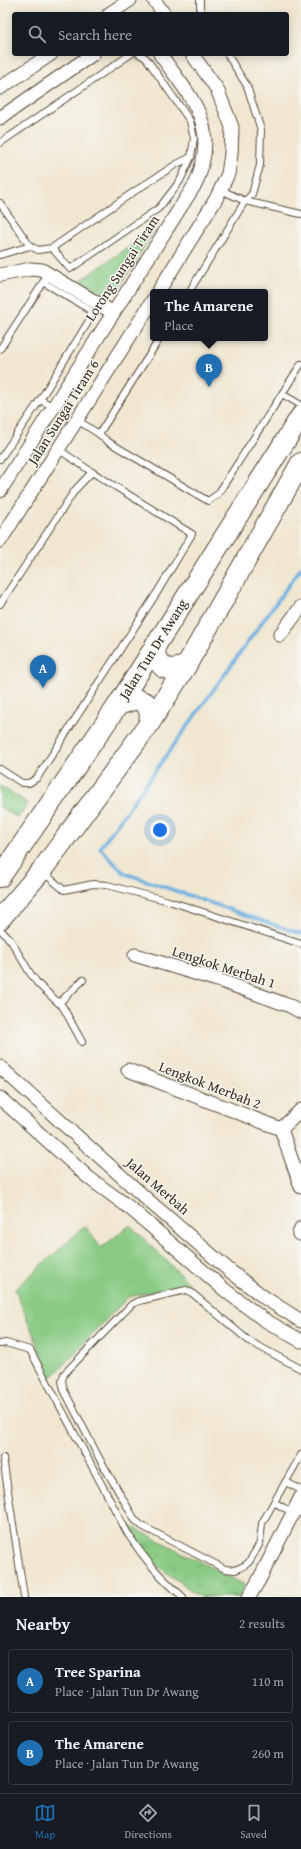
<!DOCTYPE html>
<meta charset="utf-8">
<style>
:root{--surface:#171b24;--page:#20242c;--text:#f1f3f6;--muted:#9ea1a6;--line:#363941;--accent:#1f6fb2}
body{margin:0;font-family:"Gentium Book Plus",serif;background:var(--page);color:var(--text)}
.you{position:absolute;left:160px;top:830px;width:14px;height:14px;margin:-10px;border:3px solid #fff;border-radius:50%;background:#1a73e8;box-shadow:0 0 0 6px #1a73e833}
.badge{display:grid;place-items:center;width:26px;height:26px;border-radius:50%;background:var(--accent);color:#fff;font-size:13px;font-weight:700}
.pin{position:absolute;translate:-50% -33px;filter:drop-shadow(0 1px 2px #0008)}
.pin::after{content:'';position:absolute;top:21px;width:14px;height:12px;background:inherit;clip-path:polygon(0 0,100% 0,50% 100%)}
.popup{position:absolute;left:150px;top:289px;width:118px;height:52px;box-sizing:border-box;display:grid;place-content:center;border-radius:4px;background:var(--surface);filter:drop-shadow(0 1px 3px #0005);font-size:13px;white-space:nowrap;color:var(--muted)}
.popup b{font-size:15px;color:var(--text)}
.popup::after{content:'';position:absolute;left:50%;top:100%;margin-left:-8px;border:8px solid transparent;border-top-color:var(--surface)}
.list{margin:0;padding:0;list-style:none}
h2{display:flex;justify-content:space-between;align-items:center;height:52px;margin:0;padding:0 16px;font-size:17px}
h2 small{font-size:13px;font-weight:400;color:var(--muted)}
.list li{display:grid;grid-template-columns:26px 1fr auto;gap:12px;align-items:center;box-sizing:border-box;height:64px;margin:0 8px 8px;padding:0 8px;border:1px solid var(--line);border-radius:4px}
.list b{display:block;font-size:15px;white-space:nowrap}
.list p{margin:0;font-size:13px;white-space:nowrap;color:var(--muted)}
.list em{font-size:13px;font-style:normal;color:var(--muted)}
.icon{flex:none;width:22px;height:22px;fill:none;stroke:currentColor;stroke-width:2;stroke-linecap:round;stroke-linejoin:round}
.map{position:relative;flex:none;width:301px;height:1597px;overflow:hidden}
.search{position:absolute;background:var(--surface);box-shadow:0 2px 10px #0003;left:12px;right:12px;top:12px;height:44px;display:flex;align-items:center;gap:10px;box-sizing:border-box;padding:0 14px;border-radius:4px;color:var(--muted);font-size:15px}
.sheet{height:196px;background:var(--surface)}
nav{display:flex;justify-content:space-around;align-items:center;box-sizing:border-box;height:56px;border-top:1px solid var(--line);background:var(--surface);font-size:11px;color:var(--muted)}
nav a{display:grid;justify-items:center;gap:2px}
nav .on{color:var(--accent)}
.map>svg:first-child{display:block}
</style>
<div class="map">
<svg width="301" height="1597" viewBox="0 0 301 1597">
<defs>
<pattern id="grass-tufts" width="24" height="20" patternUnits="userSpaceOnUse"><rect width="24" height="20" fill="#89cb84"/><path d="M3 7l-1-3M5 7V3M7 7l1-3M15 17l-1-3M17 17v-4M19 17l1-3" fill="none" stroke="#77ae72"/></pattern>
</defs>
<rect width="100%" height="100%" fill="#f6f6f2"/>
<filter id="ink" filterUnits="userSpaceOnUse"><feTurbulence type="fractalNoise" baseFrequency=".025" numOctaves="2"/><feDisplacementMap in="SourceGraphic" scale="8" xChannelSelector="R" yChannelSelector="G"/><feConvolveMatrix kernelMatrix="1 2 1 2 8 2 1 2 1" color-interpolation-filters="sRGB"/></filter>
<filter id="wash" filterUnits="userSpaceOnUse"><feTurbulence type="fractalNoise" baseFrequency=".012" numOctaves="4" result="noise"/><feDisplacementMap in="SourceGraphic" scale="16" xChannelSelector="R" yChannelSelector="G"/><feGaussianBlur stdDeviation="0.9" result="paint"/><feColorMatrix in="noise" values="0 0 0 0 0 0 0 0 0 0 0 0 0 0 0 0 0 1.4 0 .05"/><feComposite in="paint" operator="in"/></filter>
<g filter="url(#wash)">
<rect width="100%" height="100%" fill="#f0e7d1"/>
<!-- grass -->
<g fill="url(#grass-tufts)" stroke="#627a51">
<path d="M155,229L118,289L100,292L81,280Z"/>
<path d="M129,1525L245,1585L239,1597H200L152,1562Z"/>
</g>
<!-- park -->
<g fill="#89cb84" stroke="#627a51">
<path d="M0,786L28,803L18,818L0,807Z"/>
<path d="M130,1225L190,1284L128,1297L51,1378L15,1289L85,1226L101,1248Z"/>
</g>
<g fill="none" stroke-linecap="round" stroke-linejoin="round">
<!-- stream -->
<path stroke="#69aedf" stroke-width="3.5" d="M301,568L100,848L124,873L301,934"/>
</g>
</g>
<g filter="url(#ink)">
<g fill="none" stroke-linecap="round" stroke-linejoin="round">
<defs>
<g id="service">
<path d="M200,0V9L203,14"/>
<path d="M0,143L131,54"/>
<path d="M221,190L245,201L301,214"/>
<path d="M0,203L30,246L38,250L52,248L135,191L175,165L191,157"/>
<path d="M52,248L70,269L159,208L180,181L191,157L194,138L190,121L146,58L139,54"/>
<path d="M0,255L30,246"/>
<path d="M189,292L245,201L252,194L260,165L261,130L247,86L227,54"/>
<path d="M160,338L99,434L107,441L208,501L218,494L301,364"/>
<path d="M0,349L45,280"/>
<path d="M282,394L301,405"/>
<path d="M40,400L53,406"/>
<path d="M77,420L99,434"/>
<path d="M58,449L92,472"/>
<path d="M0,459L40,400L90,319V310L43,282"/>
<path d="M0,604L75,490L92,472L192,534L158,591L37,778L29,783H22L0,769"/>
<path d="M44,873L64,890L93,884L107,885L169,901L301,944"/>
<path d="M0,929L11,941L30,973L38,984L63,1007L82,1042"/>
<path d="M59,1003L83,980"/>
<path d="M0,1344L6,1343L30,1350L128,1534C145,1560 160,1577 183,1597"/>
<path d="M301,1369L249,1341L192,1293L186,1290L139,1301L132,1304L64,1374L62,1381L64,1390L98,1456L135,1520L142,1526L225,1569L235,1570L244,1566L249,1562L260,1543L262,1523L301,1455"/>
<path d="M3,1458L24,1597"/>
<path d="M286,1482L301,1490"/>
<path d="M274,1502L284,1508L301,1513"/>
</g>
<g id="minor">
<path d="M154,0L164,14"/>
<path d="M109,14L130,0"/>
<path d="M0,88L51,54"/>
<path d="M0,118L93,54"/>
<path d="M0,275L31,269L42,270L112,312"/>
<path d="M158,292L216,199L228,174L231,154L232,127L217,89L192,54"/>
<path d="M0,491L196,183C220,124 192,100 160,54"/>
<path d="M0,541L153,300"/>
<path d="M280,635L301,607"/>
<path d="M135,955L224,982L290,1006L301,1012"/>
<path d="M0,1067L150,1202L230,1271L265,1298L301,1321"/>
<path d="M128,1070L281,1129L301,1187"/>
<path d="M0,1098L89,1178L130,1208L226,1291L263,1319L301,1341"/>
<path d="M281,1129L301,1110"/>
<path d="M299,1234L301,1228"/>
<path d="M249,1597L259,1580L301,1497"/>
</g>
<g id="primary">
<path d="M155,645L156,659L164,668L174,669L186,666"/>
<path d="M118,705L136,699L146,703L150,714L149,724"/>
<path d="M0,877L118,705L301,416"/>
<path d="M0,919L42,870L149,724L186,666L301,463"/>
</g>
</defs>
<!-- service casing -->
<use href="#service" stroke="#564639" stroke-width="8"/>
<!-- minor casing -->
<use href="#minor" stroke="#564639" stroke-width="15"/>
<!-- primary casing -->
<use href="#primary" stroke="#564639" stroke-width="22"/>
<!-- service -->
<use href="#service" stroke="#fff" stroke-width="6"/>
<!-- minor -->
<use href="#minor" stroke="#fff" stroke-width="13"/>
<!-- primary -->
<use href="#primary" stroke="#fff" stroke-width="20"/>
</g>
</g>
<g text-anchor="middle" stroke-width="3" stroke-linejoin="round" paint-order="stroke">
<!-- street labels -->
<g font-size="14" fill="#3b2a1e" stroke="#f6f6f2">
<text transform="translate(122 268) rotate(-57)" y="5">Lorong Sungai Tiram</text>
<text transform="translate(63 412) rotate(-58)" y="5">Jalan Sungai Tiram 6</text>
<text transform="translate(153 649) rotate(-58)" y="5">Jalan Tun Dr Awang</text>
<text transform="translate(224 967) rotate(18)" y="5">Lengkok Merbah 1</text>
<text transform="translate(210 1085) rotate(21)" y="5">Lengkok Merbah 2</text>
<text transform="translate(158 1186) rotate(41)" y="5">Jalan Merbah</text>
</g>
</g>
</svg>
<div class="you"></div>
<div class="pin badge" style="left:43px;top:688px">A</div>
<div class="pin badge" style="left:209px;top:387px">B</div>
<div class="popup"><b>The Amarene</b>Place</div>
<div class="search"><svg class="icon" aria-label="search" viewBox="0 0 24 24"><circle cx="10" cy="10" r="6"/><path d="M15 15l6 6"/></svg>Search here</div>
</div>
<section class="sheet">
<h2>Nearby<small>2 results</small></h2>
<ul class="list">
<li><span class="badge">A</span><div><b>Tree Sparina</b><p>Place · Jalan Tun Dr Awang</p></div><em>110 m</em></li>
<li><span class="badge">B</span><div><b>The Amarene</b><p>Place · Jalan Tun Dr Awang</p></div><em>260 m</em></li>
</ul>
</section>
<nav>
<a class="on"><svg class="icon" aria-label="map" viewBox="0 0 24 24"><path d="M3 6l6-2 6 2 6-2v14l-6 2-6-2-6 2zM9 4v14M15 6v14"/></svg>Map</a>
<a><svg class="icon" aria-label="directions" viewBox="0 0 24 24"><path d="M12 3l9 9-9 9-9-9zM9 14v-3h6M13 9l2 2-2 2"/></svg>Directions</a>
<a><svg class="icon" aria-label="saved" viewBox="0 0 24 24"><path d="M7 4h10v16l-5-4-5 4z"/></svg>Saved</a>
</nav>
